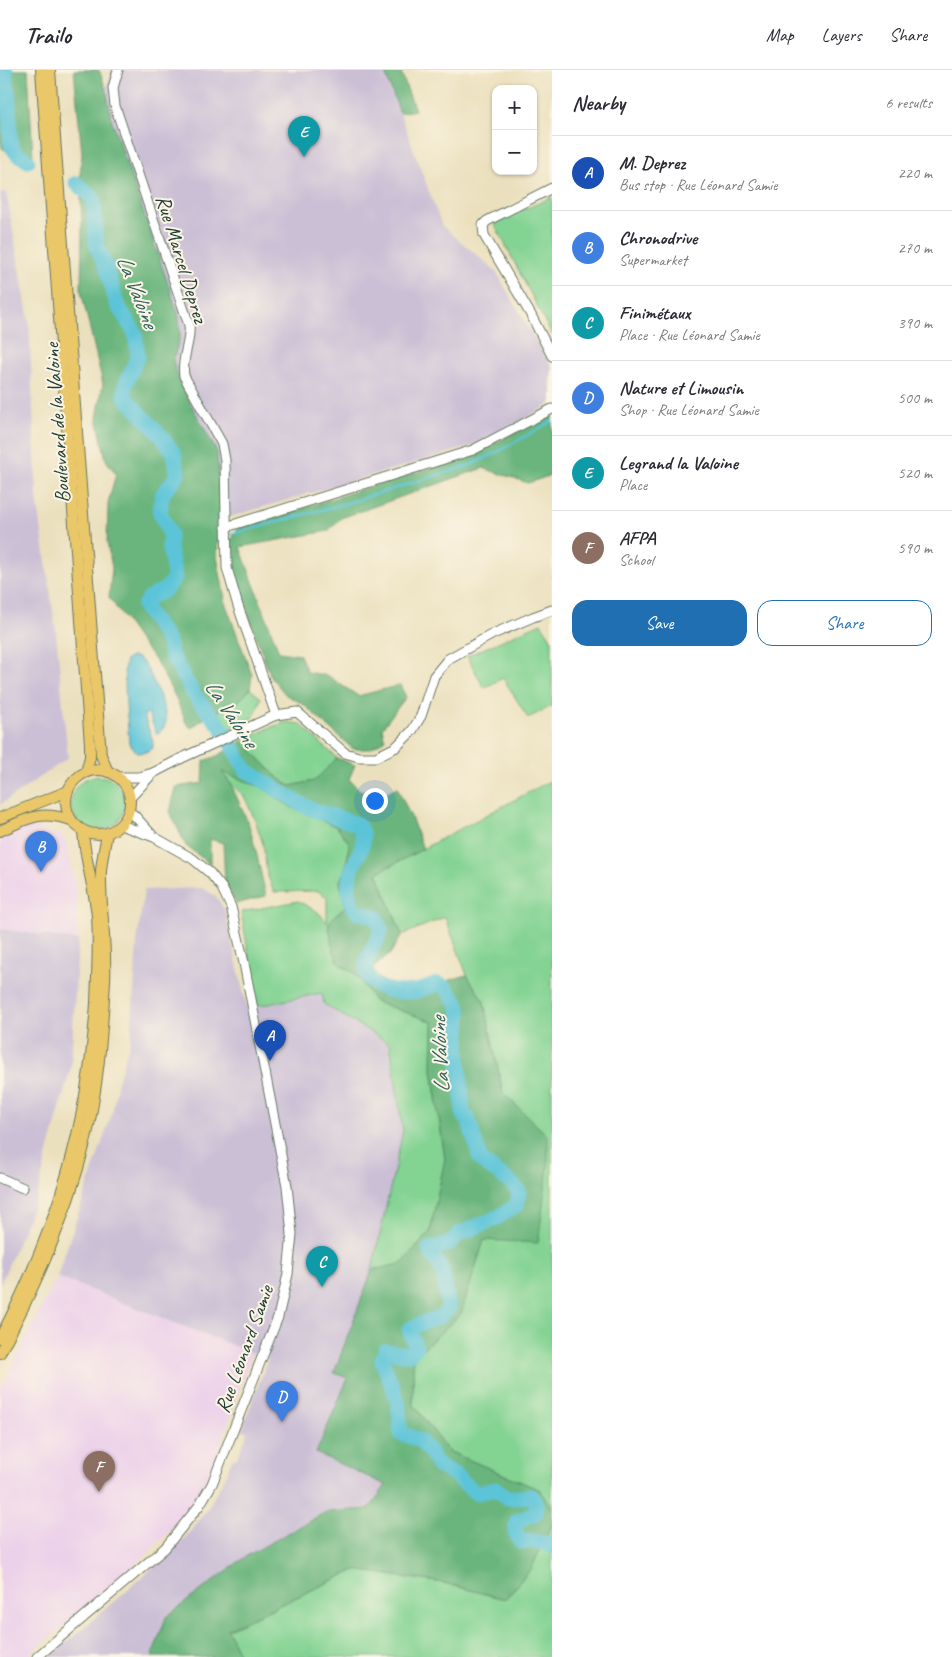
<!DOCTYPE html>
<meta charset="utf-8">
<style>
:root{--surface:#fff;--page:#f2f2f3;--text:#2b2b33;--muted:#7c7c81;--line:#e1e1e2;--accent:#1f6fb2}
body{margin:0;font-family:Caveat,sans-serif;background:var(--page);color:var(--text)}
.controls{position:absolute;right:15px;top:15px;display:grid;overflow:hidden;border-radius:10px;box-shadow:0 1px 4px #0004}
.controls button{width:45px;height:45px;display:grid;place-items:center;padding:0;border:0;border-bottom:1px solid var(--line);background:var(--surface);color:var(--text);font:25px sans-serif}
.you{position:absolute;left:374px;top:730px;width:18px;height:18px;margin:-12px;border:4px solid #fff;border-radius:50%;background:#1a73e8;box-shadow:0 0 0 8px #1a73e833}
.badge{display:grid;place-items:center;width:32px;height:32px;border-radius:50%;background:var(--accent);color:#fff;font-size:16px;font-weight:700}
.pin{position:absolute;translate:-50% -41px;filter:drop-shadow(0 1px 2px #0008)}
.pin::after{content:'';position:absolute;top:26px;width:18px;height:15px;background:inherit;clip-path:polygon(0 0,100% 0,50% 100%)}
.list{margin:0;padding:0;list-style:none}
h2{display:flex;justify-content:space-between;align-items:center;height:65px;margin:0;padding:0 20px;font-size:21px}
h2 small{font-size:16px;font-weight:400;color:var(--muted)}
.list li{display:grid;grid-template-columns:32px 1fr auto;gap:15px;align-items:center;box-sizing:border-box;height:75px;padding:0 20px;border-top:1px solid var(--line)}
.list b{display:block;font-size:19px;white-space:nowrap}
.list p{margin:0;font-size:16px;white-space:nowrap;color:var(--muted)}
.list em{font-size:16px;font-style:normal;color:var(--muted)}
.actions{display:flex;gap:10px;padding:15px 20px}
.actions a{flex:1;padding:11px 0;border:1px solid var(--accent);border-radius:15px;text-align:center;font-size:18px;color:var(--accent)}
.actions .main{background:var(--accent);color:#fff}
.map{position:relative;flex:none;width:552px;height:1587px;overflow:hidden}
header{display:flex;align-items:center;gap:30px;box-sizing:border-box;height:70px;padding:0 25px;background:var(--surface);border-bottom:1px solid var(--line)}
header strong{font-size:24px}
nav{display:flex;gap:28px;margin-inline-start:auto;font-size:18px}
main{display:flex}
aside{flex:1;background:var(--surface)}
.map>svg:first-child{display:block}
</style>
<header>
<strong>Trailo</strong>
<nav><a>Map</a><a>Layers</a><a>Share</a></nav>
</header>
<main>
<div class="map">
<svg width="552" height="1587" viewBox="0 0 552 1587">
<rect width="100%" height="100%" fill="#fcf5e5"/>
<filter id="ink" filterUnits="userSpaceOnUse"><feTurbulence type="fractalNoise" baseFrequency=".02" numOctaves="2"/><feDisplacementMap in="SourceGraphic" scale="10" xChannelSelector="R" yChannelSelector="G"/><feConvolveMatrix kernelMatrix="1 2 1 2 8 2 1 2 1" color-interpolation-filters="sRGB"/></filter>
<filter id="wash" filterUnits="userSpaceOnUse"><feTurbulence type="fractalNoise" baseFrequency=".0096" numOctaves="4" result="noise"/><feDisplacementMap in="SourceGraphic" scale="20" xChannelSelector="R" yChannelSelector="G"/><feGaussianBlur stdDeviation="1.12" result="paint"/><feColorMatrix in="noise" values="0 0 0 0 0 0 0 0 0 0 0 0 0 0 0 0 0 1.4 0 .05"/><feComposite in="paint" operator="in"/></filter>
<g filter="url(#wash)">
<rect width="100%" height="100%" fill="#ebe0bd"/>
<!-- built -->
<g fill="#ecd1ea">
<path d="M32,756L65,767L76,818L78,870L0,859V764Z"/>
<path d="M57,1207L252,1283L213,1397L183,1448L131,1500L26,1587H0V1320Z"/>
</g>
<!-- industrial -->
<g fill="#cbbfd5">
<path d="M112,0H384L442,156L495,200L552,298L550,317L552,319V331L546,337L472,376L219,450L220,431L217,382L183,320L173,291L180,267L112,51L106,19Z"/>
<path d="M6,122L29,251L37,428L56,562L68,688L0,735V123Z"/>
<path d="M202,818L216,826L225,841L247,938L323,923L324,934L389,974L403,1061L372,1200L334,1302L349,1307L316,1382L386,1415L369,1439L326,1442L166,1547L152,1587H50L181,1473L207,1440L227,1403L232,1389L237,1388L248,1362L242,1360L268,1289L57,1207L112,1043L118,1011L131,969L137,871L144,820Z"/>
<path d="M0,859L78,870L71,996L36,1129L0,1215Z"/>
</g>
<!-- green -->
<g fill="#83d393" stroke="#518864">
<path d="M552,127V265L494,153Z"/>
<path d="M541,553L552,570V636L528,648L503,608L484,618L467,586Z"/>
<path d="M250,619L261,628L254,647L227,660L218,641L239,631Z"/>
<path d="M287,652L300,654L337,688L314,711L290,716L276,706L242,671L271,657Z"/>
<path d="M221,701L261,717L291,737L337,757L349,773L347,792L340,812L345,836L339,894L353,902L363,913L374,931L433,952L432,1000L445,1089L430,1162L401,1194L372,1200L403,1061L390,974L324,934L322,923L258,936L241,842L298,831L318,842L327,852V827L318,821L274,822L267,804L263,774L255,750L244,726L231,714Z"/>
<circle cx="98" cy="733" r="27"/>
<path d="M552,710V1438L540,1420L448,1381L413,1334V1288L460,1244L484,1170L548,1067L503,1023L484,932L467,905L445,847L402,865L377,803Z"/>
<path d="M552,1454V1582L550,1587H241L227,1560L355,1500L444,1513L505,1529L531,1499Z"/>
</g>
<!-- forest -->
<g fill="#6ab57d" stroke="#447958">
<path d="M0,0H28L33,87L24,94L2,78L0,67Z"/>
<path d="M74,0H99L106,19L112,51L179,246L180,267L173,291L183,320L217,382L220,431L217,486L226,535L252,605L250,619L239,631L209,645L191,658L186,653L177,630L156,591L139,570L109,527L112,498L107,472L108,433L116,404L106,390L97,348L103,314L81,221L82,157L80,105L82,84Z"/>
<path d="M384,0H400L415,40L400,43Z"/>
<path d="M552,345V405L528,413L483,398L341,448L328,461L240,477L279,582L300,585L307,602L328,606L358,626L400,615L406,627L382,658L385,670L370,679H353L303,634L286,625L271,607L235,509L231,471L238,458L466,387Z"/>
<path d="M242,671L276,706L290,716L314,711L337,688L355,695L349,709L359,720L380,726L397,717L411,747L423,779L377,803L402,865L390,884L373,898L377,909L390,927L467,905L484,932L503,1023L548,1066V1097L538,1173L484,1170L461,1244L413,1288V1334L448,1381L540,1420L552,1438V1454L531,1499L505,1529L444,1513L355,1500L227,1559L241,1587H152L166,1547L245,1487L326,1442L369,1439L386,1415L316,1383L348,1308L334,1303L372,1200L401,1194L430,1162L445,1089L432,1000L433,952L374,931L363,913L353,902L339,894L333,879L328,853L345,836L340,812L347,792L349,772L337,757L291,737L261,717L222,702L231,714L249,755L256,781L266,826L236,834L225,813L223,773L210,769V794L186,776L170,742L176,717L203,713L204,691L219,685Z"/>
</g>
<!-- water -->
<path fill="#5cc4d8" stroke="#3e8086" d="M131,587C135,587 138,587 141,590C149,597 168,642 166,652C165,657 161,661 157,665L148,643L145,644L144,646L153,671V678L146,682L137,683L129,673L126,635L124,599L126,590Z"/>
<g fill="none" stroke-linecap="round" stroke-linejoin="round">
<!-- stream -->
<path stroke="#5cc4d8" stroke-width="2.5" d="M231,464L344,434L470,395L496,383L552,351"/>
<!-- river -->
<g stroke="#5cc4d8" stroke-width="15">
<path d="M5,0L8,22L11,76L16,83L28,91"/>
<path d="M76,113L94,129L96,174L106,197L117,234L135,263L138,286L125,316V327L162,367L174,383L178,404L162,425L160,442L170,464L169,478L175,507L166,519L149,528L144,536L168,571L171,585L194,625L221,657L246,700L299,733L317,741L357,754C372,771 355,787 350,805C348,814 348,822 351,831C352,835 353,839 357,841C362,844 370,845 376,847L381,859C379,870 370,879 367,891C360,919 396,924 416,921C424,920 431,915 438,914L445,917L456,931L459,938L460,945L458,980L463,1041L465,1047L468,1048L481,1091L509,1111L519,1121L517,1135L498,1147L459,1164L449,1174L429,1179L442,1200L449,1238L440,1247L425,1252L409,1259L416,1278L409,1284L385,1281L382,1290L398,1331L401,1364L409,1366L420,1371L430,1382L438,1396L454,1404L476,1423L496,1419L508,1428L532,1426L537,1434L536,1443L517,1451L515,1462L521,1472L533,1471L550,1474L552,1476"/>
</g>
</g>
</g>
<g filter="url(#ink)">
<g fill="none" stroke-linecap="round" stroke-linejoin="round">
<defs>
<g id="minor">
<path d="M118,0L113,18L115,36L189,255C191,274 181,286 184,306L222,374L225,390L227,498L238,536L276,645"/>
<path d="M552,118L487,151L483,155L484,165L531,245L552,286"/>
<path d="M226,457L473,380L552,339"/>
<path d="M118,707H139L153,703L182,688L276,645L297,642L345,683L359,687H376L396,677L412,661L421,646L434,606L448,589L493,564L533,547L552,540"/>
<path d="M130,728L153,703"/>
<path d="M129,742L134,745L152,765"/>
<path d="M0,1108L23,1118"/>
<path d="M37,1587L165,1478L199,1436L212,1414L278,1247L288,1204L292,1164L287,1116L244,893L231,837L222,818L210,803L193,789L154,767L121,755"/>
</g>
<g id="major">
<path d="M41,0L90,674V687L86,702"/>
<path d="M50,0L101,685L108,702"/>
<circle cx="98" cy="732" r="32"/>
<path d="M0,748L68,721"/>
<path d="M0,761C29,748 39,740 71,750"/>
<path d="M0,1268C57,1159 88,1056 96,933C97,904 99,875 97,846C94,817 85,790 83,761"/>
<path d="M0,1283C36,1215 66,1148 85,1073C98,1020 102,965 105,911C107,874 100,837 101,801C102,788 105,776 107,763"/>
</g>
</defs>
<!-- minor casing -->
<use href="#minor" stroke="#667664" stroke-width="11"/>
<!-- major casing -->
<use href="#major" stroke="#667664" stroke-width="12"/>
<!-- minor -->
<use href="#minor" stroke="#fff" stroke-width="9"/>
<!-- major -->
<use href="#major" stroke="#eac769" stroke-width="10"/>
</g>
</g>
<g text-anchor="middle" stroke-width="4" stroke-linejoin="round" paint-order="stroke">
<!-- street labels -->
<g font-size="21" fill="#1f3d34" stroke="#fcf5e5">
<text transform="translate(182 189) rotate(73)" y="7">Rue Marcel Deprez</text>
<text transform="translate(57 353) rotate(-94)" y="7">Boulevard de la Valoine</text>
<text transform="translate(244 1279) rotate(-70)" y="7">Rue Léonard Samie</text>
</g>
<!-- water labels -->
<g font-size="22" font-style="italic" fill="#2e5f5d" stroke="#fcf5e5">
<text transform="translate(138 221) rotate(68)" y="8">La Valoine</text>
<text transform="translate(232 643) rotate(56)" y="8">La Valoine</text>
<text transform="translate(439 985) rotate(-93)" y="8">La Valoine</text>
</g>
</g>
</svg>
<div class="controls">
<button>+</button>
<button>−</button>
</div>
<div class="you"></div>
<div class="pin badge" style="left:270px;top:991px;background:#1a4fb4">A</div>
<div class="pin badge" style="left:41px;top:802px;background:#3f7fe0">B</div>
<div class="pin badge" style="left:322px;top:1217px;background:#0f9aa8">C</div>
<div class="pin badge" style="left:282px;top:1352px;background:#3f7fe0">D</div>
<div class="pin badge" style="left:304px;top:87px;background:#0f9aa8">E</div>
<div class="pin badge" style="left:99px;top:1422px;background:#8d6e63">F</div>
</div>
<aside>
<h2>Nearby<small>6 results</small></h2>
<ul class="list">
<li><span class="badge" style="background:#1a4fb4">A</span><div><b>M. Deprez</b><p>Bus stop · Rue Léonard Samie</p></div><em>220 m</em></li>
<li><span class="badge" style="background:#3f7fe0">B</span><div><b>Chronodrive</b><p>Supermarket</p></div><em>270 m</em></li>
<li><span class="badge" style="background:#0f9aa8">C</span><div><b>Finimétaux</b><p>Place · Rue Léonard Samie</p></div><em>390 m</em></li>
<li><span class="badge" style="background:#3f7fe0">D</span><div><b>Nature et Limousin</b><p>Shop · Rue Léonard Samie</p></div><em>500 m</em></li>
<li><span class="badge" style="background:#0f9aa8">E</span><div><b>Legrand la Valoine</b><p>Place</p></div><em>520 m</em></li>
<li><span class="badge" style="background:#8d6e63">F</span><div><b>AFPA</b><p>School</p></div><em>590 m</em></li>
</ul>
<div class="actions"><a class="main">Save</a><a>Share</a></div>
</aside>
</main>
